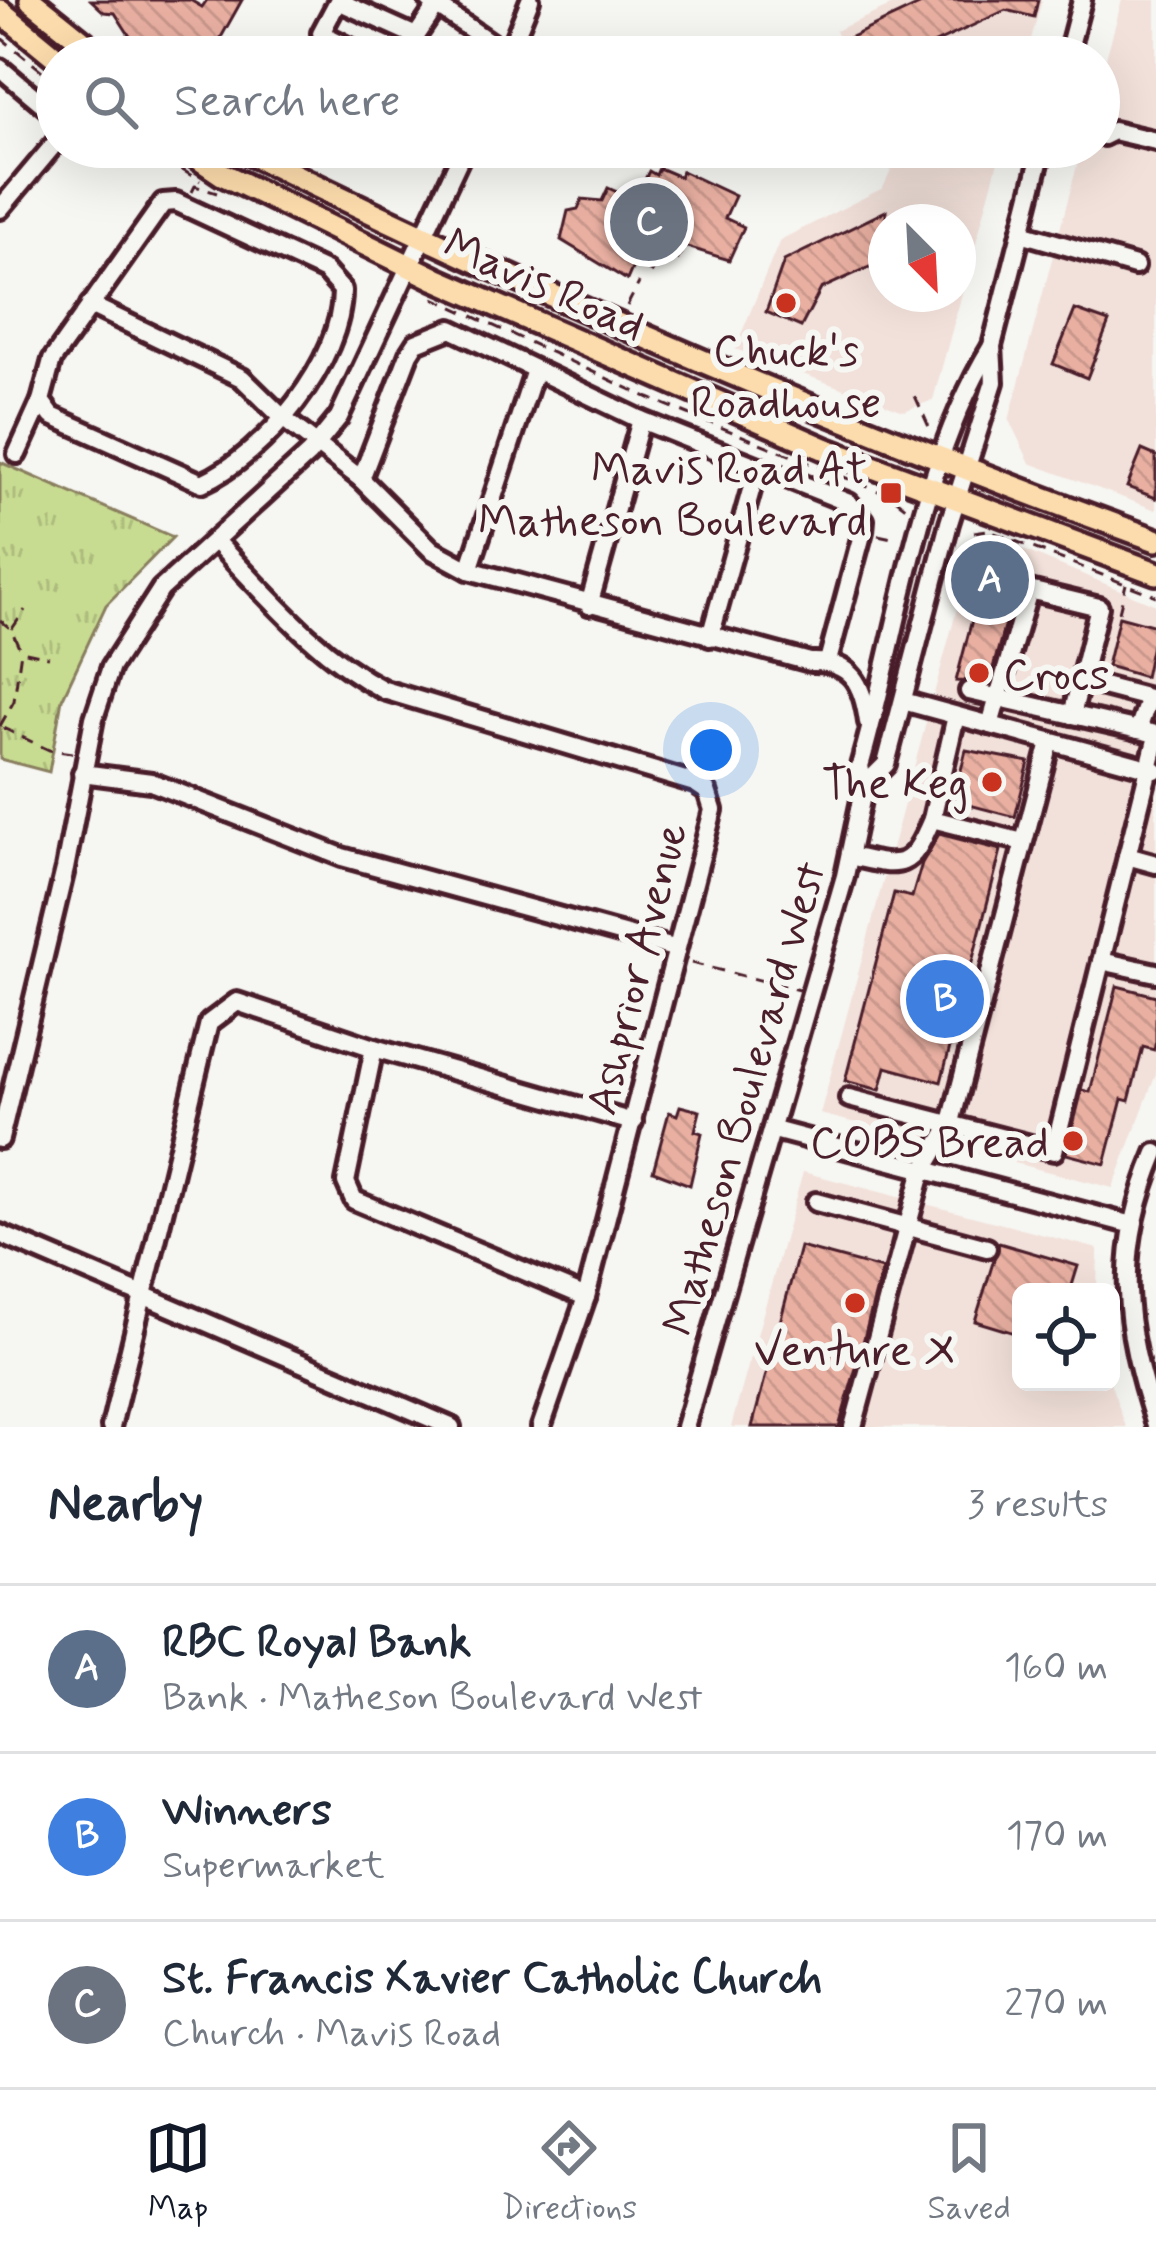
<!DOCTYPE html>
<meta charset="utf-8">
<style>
:root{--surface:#fff;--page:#f2f2f3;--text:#1f2937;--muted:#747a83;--line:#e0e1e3;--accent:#111827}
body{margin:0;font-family:Mynerve,sans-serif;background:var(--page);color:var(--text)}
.controls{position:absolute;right:36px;bottom:36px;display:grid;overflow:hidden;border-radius:18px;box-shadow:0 12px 48px #0002}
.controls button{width:108px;height:108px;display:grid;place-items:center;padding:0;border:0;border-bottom:3px solid var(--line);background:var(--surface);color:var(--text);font:60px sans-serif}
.compass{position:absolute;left:868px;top:204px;width:108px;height:108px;border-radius:50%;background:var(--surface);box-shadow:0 12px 48px #0002;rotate:156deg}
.you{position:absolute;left:711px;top:750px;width:42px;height:42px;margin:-30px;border:9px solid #fff;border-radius:50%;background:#1a73e8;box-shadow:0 0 0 18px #1a73e833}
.badge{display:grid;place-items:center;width:78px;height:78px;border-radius:50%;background:var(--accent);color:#fff;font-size:39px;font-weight:700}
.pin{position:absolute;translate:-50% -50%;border:6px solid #fff;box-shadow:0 3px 12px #0006}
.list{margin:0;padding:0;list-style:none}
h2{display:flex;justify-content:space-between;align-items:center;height:156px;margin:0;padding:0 48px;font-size:51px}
h2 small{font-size:39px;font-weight:400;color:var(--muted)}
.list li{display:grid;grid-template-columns:78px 1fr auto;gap:36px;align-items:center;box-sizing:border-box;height:168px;padding:0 48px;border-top:3px solid var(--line)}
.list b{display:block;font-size:45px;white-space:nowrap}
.list p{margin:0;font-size:39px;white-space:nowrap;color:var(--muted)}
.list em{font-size:39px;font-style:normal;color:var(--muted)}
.icon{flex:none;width:66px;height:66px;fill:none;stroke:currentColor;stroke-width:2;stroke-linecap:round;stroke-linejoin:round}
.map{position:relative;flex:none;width:1156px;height:1427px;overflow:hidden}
.search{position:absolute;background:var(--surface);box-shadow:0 12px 48px #0002;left:36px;right:36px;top:36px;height:132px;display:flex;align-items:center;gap:30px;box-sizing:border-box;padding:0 42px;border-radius:66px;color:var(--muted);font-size:45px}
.sheet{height:660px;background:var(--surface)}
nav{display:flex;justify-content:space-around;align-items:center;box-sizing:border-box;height:168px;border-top:3px solid var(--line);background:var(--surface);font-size:33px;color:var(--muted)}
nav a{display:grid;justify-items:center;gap:6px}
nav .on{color:var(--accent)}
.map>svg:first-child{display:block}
</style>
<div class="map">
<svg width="1156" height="1427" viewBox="0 0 1156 1427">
<defs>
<pattern id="park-tufts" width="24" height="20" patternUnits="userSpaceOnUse" patternTransform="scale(3)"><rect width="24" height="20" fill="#c8dc91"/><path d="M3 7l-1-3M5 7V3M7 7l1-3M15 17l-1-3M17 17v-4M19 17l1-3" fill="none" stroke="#adbc7d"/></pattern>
<pattern id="building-back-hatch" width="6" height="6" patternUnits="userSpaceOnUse" patternTransform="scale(3)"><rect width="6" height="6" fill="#e9b0a2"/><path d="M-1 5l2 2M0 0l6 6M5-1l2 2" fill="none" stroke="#c9978c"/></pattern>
</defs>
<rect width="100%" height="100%" fill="#f6f6f2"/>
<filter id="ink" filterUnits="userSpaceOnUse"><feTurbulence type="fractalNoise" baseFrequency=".00833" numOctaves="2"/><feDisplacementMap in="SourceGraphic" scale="24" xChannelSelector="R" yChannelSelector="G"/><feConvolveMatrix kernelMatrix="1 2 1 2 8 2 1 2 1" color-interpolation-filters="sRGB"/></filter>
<g filter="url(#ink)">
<!-- built -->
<g fill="#f2e1da" fill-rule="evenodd">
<path d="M904,0H1042L1026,57H847L835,31Z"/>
<path d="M1122,0H1156V510L1030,463L1009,420L1082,147H1099V84Z"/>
<path d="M888,147H1002L933,400L904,411L735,349L780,240L883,188L895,162ZM886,222H958V294H886Z"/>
<path d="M993,537L1156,605V1074L1113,1188L820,1114L974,546Z"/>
<path d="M803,1172L1098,1249L1097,1292H1021V1382H1110L1126,1427H731Z"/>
</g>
<!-- park -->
<path fill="url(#park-tufts)" stroke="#897e5e" stroke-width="3" d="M0,462L173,537L106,605L62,699L49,772L0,759Z"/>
<!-- building -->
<g fill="url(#building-back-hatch)" stroke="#4a1f2b" stroke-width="3">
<path d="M91,0H190L202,7L207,0H242L210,57H162L164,52L153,45L133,41L115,13L104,12Z"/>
<path d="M930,0H1038L1034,17L1006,10L905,57H870L867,51L856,56L847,39Z"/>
<path d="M659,168L680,177L682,171L735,196L725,218L744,227L729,260L684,246L678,259L662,251L652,272L634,264L627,280L561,240L568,211L578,209L582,199L602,201L608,188L635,200L649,171L656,175Z"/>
<path d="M886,211V254L875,258L878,263L821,289L801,327L766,312L784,261Z"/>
<path d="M1075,310L1109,322L1087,378L1053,364Z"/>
<path d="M1142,450L1156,456V498L1127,487Z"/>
<path d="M995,562L1020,568L989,683L956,681L986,566Z"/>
<path d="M1119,616L1156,626L1145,677L1107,666Z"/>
<path d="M966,750L1029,762L1015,817L966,804L963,814L951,811Z"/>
<path d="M939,834L1001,850L941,1082L886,1067L880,1090L845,1081L894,893L912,897L922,863Z"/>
<path d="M1117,986L1156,996V1041L1154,1050L1143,1047L1129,1101L1122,1099L1105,1164L1066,1154L1082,1090L1090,1092Z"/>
<path d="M680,1106L700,1111L695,1131L702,1133L690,1185L653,1171L669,1112L677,1115Z"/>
<path d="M999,1243L1078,1266L1070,1292H1021V1335L975,1321Z"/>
<path d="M800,1247L882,1269L860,1354L839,1427H752Z"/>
</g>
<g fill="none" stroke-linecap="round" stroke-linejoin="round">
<defs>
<g id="minor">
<path d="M429,0L508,55"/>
<path d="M368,57L321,33L338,1L416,36"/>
<path d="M402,57L437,5"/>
<path d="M507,57L530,0"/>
<path d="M1067,57L1082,0"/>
<path d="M0,68L57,116"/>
<path d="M1103,136L1113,131L1156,141"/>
<path d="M176,202L325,271L342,290C343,360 265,455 202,483L52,416L41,401L52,360L163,203Z"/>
<path d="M0,209L57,141"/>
<path d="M1021,233L1135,266"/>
<path d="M90,305L242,378L284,419L361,479L432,550L469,570L810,662C852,660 863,685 868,722"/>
<path d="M17,454L41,401"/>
<path d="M361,479L409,354L416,343L451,329L641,420L849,503L864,520L863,531L828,661"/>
<path d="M216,542C268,596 316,655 384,690L695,783L707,791L713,810L586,1297L541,1427"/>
<path d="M469,570L535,370"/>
<path d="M589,605L641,420"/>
<path d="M710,637L757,469"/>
<path d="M1080,680L1149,698L1138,730"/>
<path d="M969,691L1156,734"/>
<path d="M903,701L1155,770"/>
<path d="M990,725L1029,590L1099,607L1072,715"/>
<path d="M82,773L151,782L342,857L674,948"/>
<path d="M864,786L886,764L949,523L994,382L992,346L1043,147"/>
<path d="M932,819L956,716"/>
<path d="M850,856C903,868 910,871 932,819L1023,842"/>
<path d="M1127,856L1156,864"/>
<path d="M1101,961L1156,973"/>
<path d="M374,1048L346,1182L354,1200L586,1297"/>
<path d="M849,1098L1054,1151L1156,740"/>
<path d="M774,1130L1129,1224"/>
<path d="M0,1139L65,869L94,718L111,667L161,589L309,454L339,417L465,147"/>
<path d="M1156,1153C1114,1252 1123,1324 1156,1425"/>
<path d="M816,1202L987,1248"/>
<path d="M0,1234L451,1427"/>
<path d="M111,1427L209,1023L237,1002L374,1048L633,1122"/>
<path d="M685,1427L845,876L864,786L860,766C899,631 918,466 992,346"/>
<path d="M853,1427L922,1173L950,1126L1050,742"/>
</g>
<g id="major">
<path d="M31,0L102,57"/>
<path d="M0,11L57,58"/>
<path d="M182,147L222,174L436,279L825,449L1156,573"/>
<path d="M237,147C536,295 843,426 1156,540"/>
</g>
</defs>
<!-- minor casing -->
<use href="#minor" stroke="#4a1f2b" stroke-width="26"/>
<!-- major casing -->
<use href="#major" stroke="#4a1f2b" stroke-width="30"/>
<!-- path -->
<g stroke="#4a1f2b" stroke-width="3" stroke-dasharray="12 9" stroke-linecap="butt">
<path d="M0,37L57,83"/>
<path d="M1099,101L1107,103"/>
<path d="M146,147L200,181"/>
<path d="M192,192L195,186L217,193"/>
<path d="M434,298L649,398L893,497L907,508"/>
<path d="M627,306L639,283"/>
<path d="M915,396L930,429"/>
<path d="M974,532L987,530L1156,596"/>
<path d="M878,535L897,539"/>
<path d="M1119,612L1126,584"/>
<path d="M0,620L11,629L20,649"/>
<path d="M12,629L25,610"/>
<path d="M0,726L14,701L21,651L49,657"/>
<path d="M3,728L49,750L72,753"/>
<path d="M691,963L799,990"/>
</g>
<!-- minor -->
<use href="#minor" stroke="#f6f6f2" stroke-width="16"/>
<!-- major -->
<use href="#major" stroke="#fcdcac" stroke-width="21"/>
</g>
</g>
<!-- markers -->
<g fill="#c8321e" stroke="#f6f6f2" stroke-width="4.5">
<circle cx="786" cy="303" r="12"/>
<rect x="879" y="481" width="24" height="24" rx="6"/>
<circle cx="979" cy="673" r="12"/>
<circle cx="992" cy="782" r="12"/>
<circle cx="1073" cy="1141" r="12"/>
<circle cx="855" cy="1303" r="12"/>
</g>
<g text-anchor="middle" stroke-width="12" stroke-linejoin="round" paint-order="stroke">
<!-- street labels -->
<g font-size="45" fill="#4a1f2b" stroke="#f6f6f2">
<text transform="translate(545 283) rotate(24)" y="16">Mavis Road</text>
<text transform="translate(635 968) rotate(-76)" y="16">Ashprior Avenue</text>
<text transform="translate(743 1098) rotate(-74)" y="16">Matheson Boulevard West</text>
</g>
<!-- poi labels -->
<g font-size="45" fill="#4a1f2b" stroke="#f6f6f2" text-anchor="end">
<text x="786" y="365" text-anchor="middle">Chuck's<tspan x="786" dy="52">Roadhouse</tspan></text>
<text x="867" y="483">Mavis Road At<tspan x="867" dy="52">Matheson Boulevard</tspan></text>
<text x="1003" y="689" text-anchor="start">Crocs</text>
<text x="968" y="798">The Keg</text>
<text x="1049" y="1157">COBS Bread</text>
<text x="855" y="1365" text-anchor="middle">Venture X</text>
</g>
</g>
</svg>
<div class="controls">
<button><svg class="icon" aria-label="locate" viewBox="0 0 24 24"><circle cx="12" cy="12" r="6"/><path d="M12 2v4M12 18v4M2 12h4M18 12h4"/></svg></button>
</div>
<svg class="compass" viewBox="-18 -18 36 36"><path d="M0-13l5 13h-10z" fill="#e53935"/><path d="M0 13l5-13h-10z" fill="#747a83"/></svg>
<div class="you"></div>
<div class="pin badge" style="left:990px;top:580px;background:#5c6f8a">A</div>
<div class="pin badge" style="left:945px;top:999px;background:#3f7fe0">B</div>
<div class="pin badge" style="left:649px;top:222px;background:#6b7280">C</div>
<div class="search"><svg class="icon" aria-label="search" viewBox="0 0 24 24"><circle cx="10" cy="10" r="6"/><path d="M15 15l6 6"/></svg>Search here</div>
</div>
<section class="sheet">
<h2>Nearby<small>3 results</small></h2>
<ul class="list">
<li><span class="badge" style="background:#5c6f8a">A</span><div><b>RBC Royal Bank</b><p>Bank · Matheson Boulevard West</p></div><em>160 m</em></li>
<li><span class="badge" style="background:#3f7fe0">B</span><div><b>Winners</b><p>Supermarket</p></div><em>170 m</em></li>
<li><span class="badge" style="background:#6b7280">C</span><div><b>St. Francis Xavier Catholic Church</b><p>Church · Mavis Road</p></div><em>270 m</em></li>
</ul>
</section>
<nav>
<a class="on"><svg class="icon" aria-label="map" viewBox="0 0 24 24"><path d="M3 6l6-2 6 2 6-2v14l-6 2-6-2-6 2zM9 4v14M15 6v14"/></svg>Map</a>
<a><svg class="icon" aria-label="directions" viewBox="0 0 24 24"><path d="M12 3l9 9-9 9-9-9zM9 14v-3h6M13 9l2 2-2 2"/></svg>Directions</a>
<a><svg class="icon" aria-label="saved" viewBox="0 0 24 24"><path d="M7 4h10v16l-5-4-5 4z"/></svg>Saved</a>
</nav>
